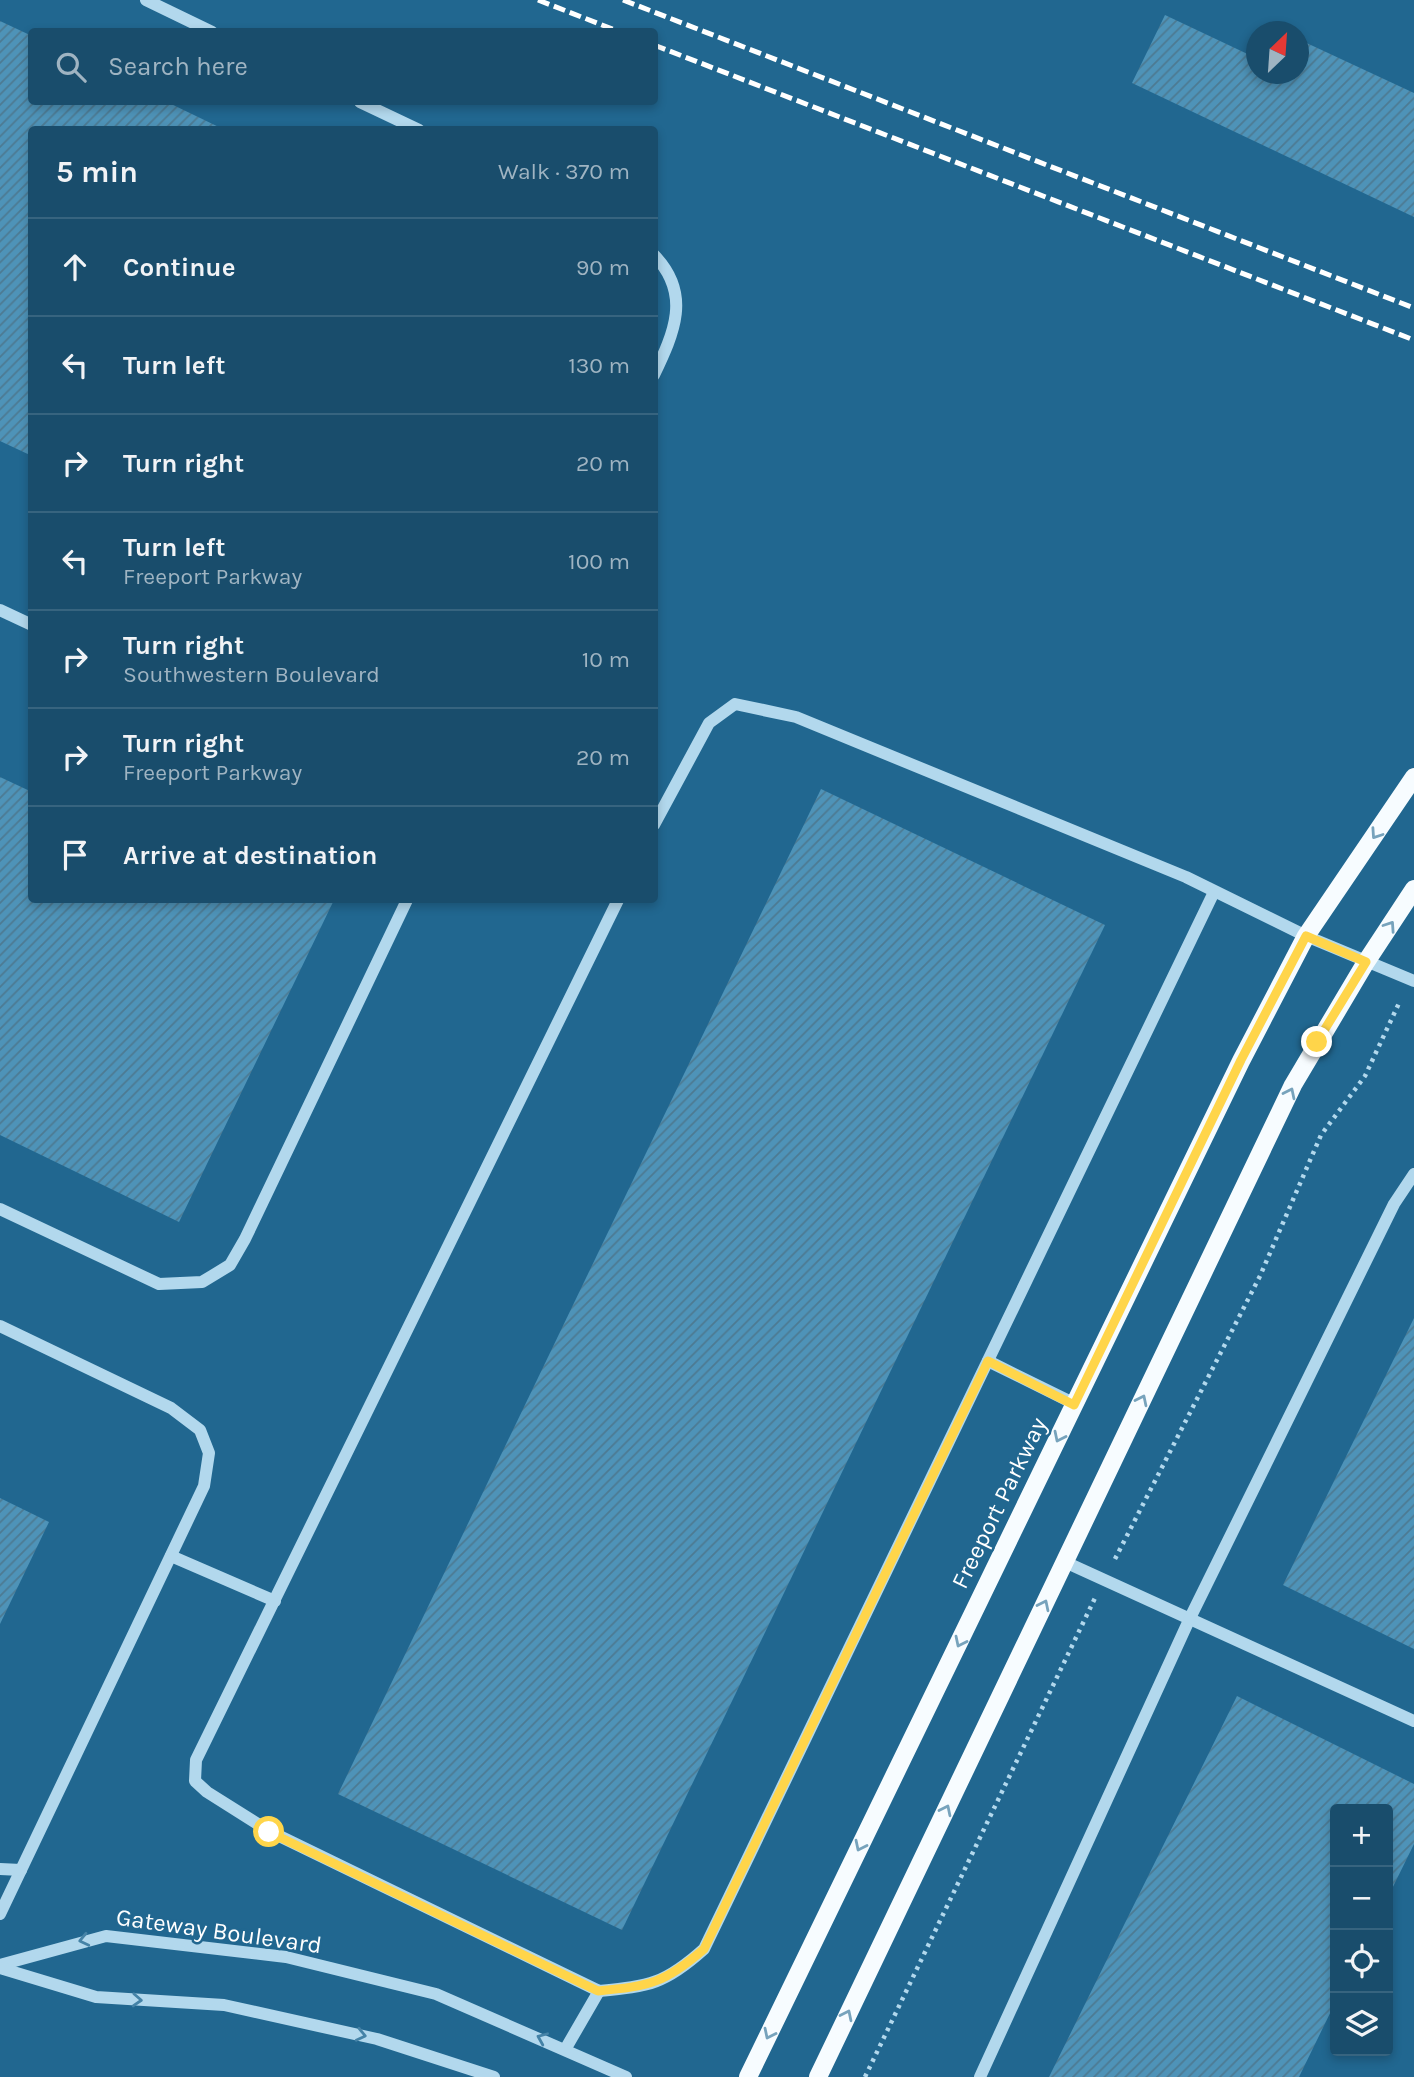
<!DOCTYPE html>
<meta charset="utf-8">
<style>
:root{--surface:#194d6c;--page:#225472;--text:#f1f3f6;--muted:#9fb4c2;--line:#37647f}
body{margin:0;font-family:Karla,sans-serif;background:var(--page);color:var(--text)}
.controls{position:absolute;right:21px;bottom:21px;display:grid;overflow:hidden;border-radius:7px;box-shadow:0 4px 10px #0003}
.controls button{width:63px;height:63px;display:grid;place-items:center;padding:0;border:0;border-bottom:2px solid var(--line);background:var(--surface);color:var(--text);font:35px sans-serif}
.compass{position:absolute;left:1246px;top:21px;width:63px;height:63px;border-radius:50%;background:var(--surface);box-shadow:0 4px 10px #0003;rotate:25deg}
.stop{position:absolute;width:21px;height:21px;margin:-16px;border:5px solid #ffd54a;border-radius:50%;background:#fff}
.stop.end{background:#ffd54a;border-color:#fff;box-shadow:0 2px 7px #0008}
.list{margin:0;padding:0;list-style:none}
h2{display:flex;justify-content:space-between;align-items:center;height:91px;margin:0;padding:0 28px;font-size:30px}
h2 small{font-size:23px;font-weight:400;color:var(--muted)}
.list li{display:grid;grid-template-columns:46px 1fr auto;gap:21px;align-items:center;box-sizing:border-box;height:98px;padding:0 28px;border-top:2px solid var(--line)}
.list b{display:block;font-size:26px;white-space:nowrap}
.list p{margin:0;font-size:23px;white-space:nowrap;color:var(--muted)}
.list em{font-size:23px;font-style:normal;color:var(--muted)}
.icon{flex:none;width:38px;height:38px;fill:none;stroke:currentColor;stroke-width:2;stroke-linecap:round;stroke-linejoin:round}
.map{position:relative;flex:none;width:1414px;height:2077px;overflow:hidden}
.search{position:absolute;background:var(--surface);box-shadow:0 4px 10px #0003;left:28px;top:28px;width:630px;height:77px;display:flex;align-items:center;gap:18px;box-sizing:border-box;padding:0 24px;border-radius:7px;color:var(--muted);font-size:26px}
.panel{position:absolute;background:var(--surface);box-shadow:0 4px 10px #0003;left:28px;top:126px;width:630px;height:777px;border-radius:7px}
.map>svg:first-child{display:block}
</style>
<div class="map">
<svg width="1414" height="2077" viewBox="0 0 1414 2077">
<defs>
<pattern id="building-hatch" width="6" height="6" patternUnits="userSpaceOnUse" patternTransform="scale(1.75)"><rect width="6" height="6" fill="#4e93b8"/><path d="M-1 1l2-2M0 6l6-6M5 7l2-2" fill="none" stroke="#4d7a92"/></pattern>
</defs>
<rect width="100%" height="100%" fill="#216790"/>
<!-- building -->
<g fill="url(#building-hatch)">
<path d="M1165,15L1256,58V74H1298V39L1414,93V217L1132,83Z"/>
<path d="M0,21L32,36V102H167L225,130H32V456L0,441Z"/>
<path d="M0,777L32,792V900H334L179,1222L0,1135Z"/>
<path d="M821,789L1105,925L622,1930L338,1794Z"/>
<path d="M1414,1318V1649L1283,1585Z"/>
<path d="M0,1498L49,1522L0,1624Z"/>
<path d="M1237,1696L1414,1784V1844L1388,1897V1809H1335V2003L1299,2077H1049Z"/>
</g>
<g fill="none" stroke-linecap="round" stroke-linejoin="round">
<!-- path -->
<g stroke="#b2d8ed" stroke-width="4.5" stroke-dasharray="3.5 5" stroke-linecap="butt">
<path d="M1115,1559L1260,1276L1321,1135L1365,1076L1400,1001"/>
<path d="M865,2077L1095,1598"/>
</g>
<!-- minor -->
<g stroke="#b2d8ed" stroke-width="12">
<path d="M146,0L212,32"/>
<path d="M360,102L419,130"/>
<path d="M654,255C692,294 674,333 654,375"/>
<path d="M0,610L32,625"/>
<path d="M654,825L709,723L735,704L796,717L1186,877L1306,936L1414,981"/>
<path d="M618,900L196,1760L195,1781L207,1792L269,1831L599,1991C650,1986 665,1984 704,1949L1214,892"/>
<path d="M0,1209L159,1284L202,1282L230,1265L245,1239L407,900"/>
<path d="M0,1326L171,1408L200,1430L209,1453L204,1486L0,1914"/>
<path d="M988,1361L1075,1404"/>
<path d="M171,1556L275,1601"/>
<path d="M1065,1562L1414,1721"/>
<path d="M0,1869L21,1870"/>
<path d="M0,1965L106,1936L286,1957L436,1994L626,2077"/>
<path d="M0,1968L96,1997L224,2005L377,2039L494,2077"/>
<path d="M566,2048L599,1991"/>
<path d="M980,2077L1190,1618L1394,1204L1414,1174"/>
</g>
<!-- major -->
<g stroke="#f7fcff" stroke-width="18">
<path d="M748,2077L1241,1061L1306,936L1414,777"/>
<path d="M818,2077L1293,1085L1366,962L1414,889"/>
</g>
<!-- rail -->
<g stroke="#fff" stroke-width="5" stroke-dasharray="12 5" stroke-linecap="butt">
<path d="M538,0L620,32"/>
<path d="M623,0L1414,308"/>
<path d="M654,45L1414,340"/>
</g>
</g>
<!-- one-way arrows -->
<defs><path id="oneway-chevron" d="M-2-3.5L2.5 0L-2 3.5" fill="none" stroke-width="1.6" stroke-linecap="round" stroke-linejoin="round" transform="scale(1.75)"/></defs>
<g stroke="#77a3bc">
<use href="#oneway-chevron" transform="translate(1376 834) rotate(124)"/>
<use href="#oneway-chevron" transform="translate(1390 926) rotate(-56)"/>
<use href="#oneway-chevron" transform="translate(1290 1093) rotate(-64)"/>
<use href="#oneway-chevron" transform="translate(1142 1400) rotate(-64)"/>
<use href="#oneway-chevron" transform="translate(1059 1437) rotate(116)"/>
<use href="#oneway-chevron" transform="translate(1044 1605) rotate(-64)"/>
<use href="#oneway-chevron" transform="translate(960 1642) rotate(116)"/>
<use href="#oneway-chevron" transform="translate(946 1810) rotate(-64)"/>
<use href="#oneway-chevron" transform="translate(860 1846) rotate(116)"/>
<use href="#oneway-chevron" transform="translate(847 2015) rotate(-64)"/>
<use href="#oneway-chevron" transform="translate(769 2034) rotate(116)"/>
</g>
<g stroke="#4583a7">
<use href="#oneway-chevron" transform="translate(84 1940) rotate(167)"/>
<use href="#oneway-chevron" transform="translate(137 2000) rotate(3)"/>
<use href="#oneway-chevron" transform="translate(361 2035) rotate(13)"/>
<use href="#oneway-chevron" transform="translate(542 2038) rotate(-157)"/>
</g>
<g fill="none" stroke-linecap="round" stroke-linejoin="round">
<!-- route -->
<path stroke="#ffd54a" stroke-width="9" d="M269,1832L598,1991C650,1986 665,1983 704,1949L988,1361L1074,1405L1241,1060L1306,936L1366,962L1317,1042"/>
</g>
<g text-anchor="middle" stroke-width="5" stroke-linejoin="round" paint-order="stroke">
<!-- street labels -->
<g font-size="24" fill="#fff" stroke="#216790">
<text transform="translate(999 1503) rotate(-64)" y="8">Freeport Parkway</text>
<text transform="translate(219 1931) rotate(8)" y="8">Gateway Boulevard</text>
</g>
</g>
</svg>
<div class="controls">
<button>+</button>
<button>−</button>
<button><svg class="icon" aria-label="locate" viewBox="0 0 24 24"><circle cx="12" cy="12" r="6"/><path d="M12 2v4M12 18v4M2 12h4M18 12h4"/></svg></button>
<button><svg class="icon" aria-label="layers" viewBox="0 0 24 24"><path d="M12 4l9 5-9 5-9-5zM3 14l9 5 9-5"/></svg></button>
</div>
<svg class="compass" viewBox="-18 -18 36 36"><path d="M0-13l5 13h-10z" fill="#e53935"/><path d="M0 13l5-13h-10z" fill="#9fb4c2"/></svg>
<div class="stop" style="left:269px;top:1832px"></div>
<div class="stop end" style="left:1317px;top:1042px"></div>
<div class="search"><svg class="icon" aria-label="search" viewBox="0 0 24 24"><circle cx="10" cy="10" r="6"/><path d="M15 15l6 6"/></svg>Search here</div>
<section class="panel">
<h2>5 min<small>Walk · 370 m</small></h2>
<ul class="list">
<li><svg class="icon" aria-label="ahead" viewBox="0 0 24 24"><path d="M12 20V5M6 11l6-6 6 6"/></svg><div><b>Continue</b></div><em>90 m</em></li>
<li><svg class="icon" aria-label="left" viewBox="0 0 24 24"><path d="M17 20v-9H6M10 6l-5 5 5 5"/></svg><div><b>Turn left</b></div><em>130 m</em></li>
<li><svg class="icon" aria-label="right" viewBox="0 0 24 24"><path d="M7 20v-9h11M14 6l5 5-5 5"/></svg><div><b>Turn right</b></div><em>20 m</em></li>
<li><svg class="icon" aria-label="left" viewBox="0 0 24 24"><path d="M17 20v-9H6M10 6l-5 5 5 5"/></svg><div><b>Turn left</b><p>Freeport Parkway</p></div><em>100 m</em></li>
<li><svg class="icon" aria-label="right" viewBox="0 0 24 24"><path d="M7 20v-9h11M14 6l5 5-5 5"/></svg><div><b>Turn right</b><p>Southwestern Boulevard</p></div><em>10 m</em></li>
<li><svg class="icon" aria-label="right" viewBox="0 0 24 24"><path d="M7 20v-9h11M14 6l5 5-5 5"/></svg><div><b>Turn right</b><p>Freeport Parkway</p></div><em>20 m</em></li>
<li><svg class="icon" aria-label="arrive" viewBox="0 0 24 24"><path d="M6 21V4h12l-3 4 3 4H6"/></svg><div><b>Arrive at destination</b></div></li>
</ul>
</section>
</div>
